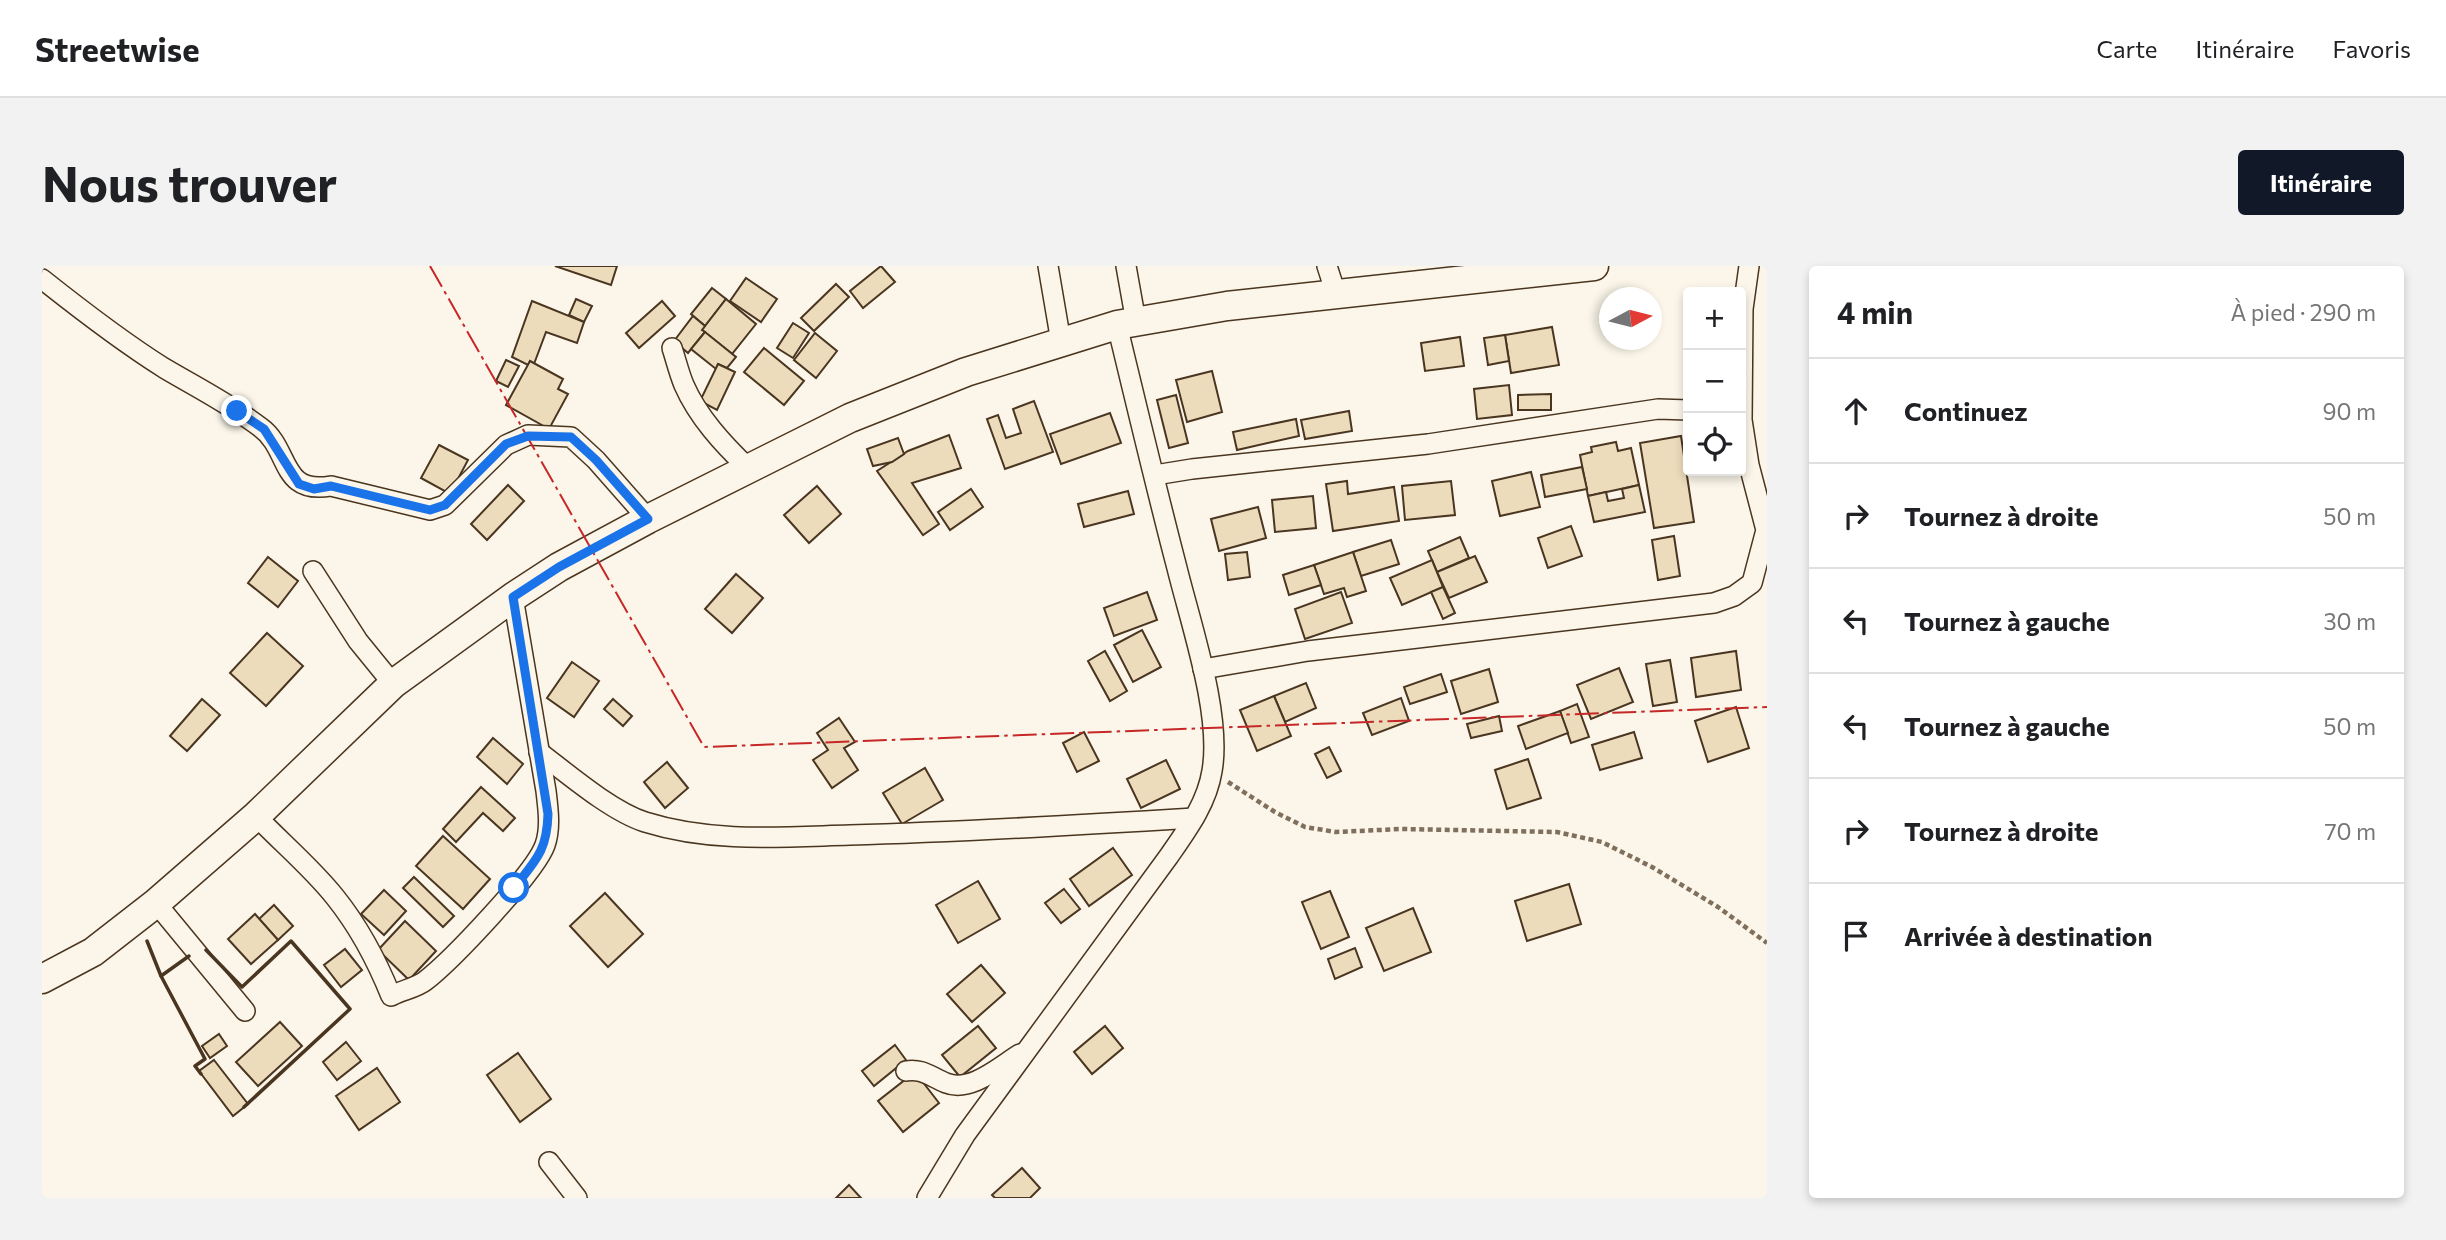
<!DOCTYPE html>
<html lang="fr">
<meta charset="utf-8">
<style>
:root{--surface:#fff;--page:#f2f2f2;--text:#202124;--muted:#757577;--line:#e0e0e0;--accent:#111827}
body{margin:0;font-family:Commissioner,sans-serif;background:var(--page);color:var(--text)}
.controls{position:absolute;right:21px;top:21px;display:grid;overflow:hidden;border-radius:7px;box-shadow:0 4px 10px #0003}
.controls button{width:63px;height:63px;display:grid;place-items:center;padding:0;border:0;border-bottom:2px solid var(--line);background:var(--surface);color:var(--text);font:35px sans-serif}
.compass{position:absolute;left:1557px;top:21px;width:63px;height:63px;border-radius:50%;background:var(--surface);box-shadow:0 4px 10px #0003;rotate:83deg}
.stop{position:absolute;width:21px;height:21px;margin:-16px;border:5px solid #1a73e8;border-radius:50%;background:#fff}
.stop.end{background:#1a73e8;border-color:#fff;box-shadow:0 2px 7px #0008}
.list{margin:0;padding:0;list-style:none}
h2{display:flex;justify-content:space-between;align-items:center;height:91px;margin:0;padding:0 28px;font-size:30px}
h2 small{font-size:23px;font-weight:400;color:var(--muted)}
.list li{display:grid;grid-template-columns:46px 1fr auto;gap:21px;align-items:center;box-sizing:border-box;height:105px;padding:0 28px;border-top:2px solid var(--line)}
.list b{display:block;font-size:26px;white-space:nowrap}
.list em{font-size:23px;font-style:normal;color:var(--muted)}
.icon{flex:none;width:38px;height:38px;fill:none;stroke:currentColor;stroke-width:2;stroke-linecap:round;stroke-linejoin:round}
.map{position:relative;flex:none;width:1725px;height:932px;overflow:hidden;border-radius:7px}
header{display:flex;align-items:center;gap:42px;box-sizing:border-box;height:98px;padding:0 35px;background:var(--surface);border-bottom:2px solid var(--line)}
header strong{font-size:33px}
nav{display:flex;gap:38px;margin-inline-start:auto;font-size:24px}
.intro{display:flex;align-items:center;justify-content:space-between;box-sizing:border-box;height:168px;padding:0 42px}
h1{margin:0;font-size:49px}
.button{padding:18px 32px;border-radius:7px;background:var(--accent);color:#fff;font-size:24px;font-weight:700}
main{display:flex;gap:42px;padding:0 42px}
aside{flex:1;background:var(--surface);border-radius:7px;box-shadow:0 4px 10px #0003}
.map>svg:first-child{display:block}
</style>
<header>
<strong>Streetwise</strong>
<nav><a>Carte</a><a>Itinéraire</a><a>Favoris</a></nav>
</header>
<div class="intro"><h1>Nous trouver</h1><a class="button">Itinéraire</a></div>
<main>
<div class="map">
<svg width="1725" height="932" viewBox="0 0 1725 932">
<rect width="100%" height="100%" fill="#fbf6e9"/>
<!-- building -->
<g fill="#ecdcbc" stroke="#4a3520" stroke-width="2">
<path d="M513,0H575L569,19Z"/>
<path d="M839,0L853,16L821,42L808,25Z"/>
<path d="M704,12L735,33L719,56L688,35Z"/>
<path d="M794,18L807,31L772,65L759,52Z"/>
<path d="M670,22L684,33L663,60L649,48Z"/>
<path d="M534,33L550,40L542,56L527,49Z"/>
<path d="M684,33L714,58L690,88L660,64Z"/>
<path d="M490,35L542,56L535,77L504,66L492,98L488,95L486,99L470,91Z"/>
<path d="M620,35L633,50L597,82L584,67Z"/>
<path d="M651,50L663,60L660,64L663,66L646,87L632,75Z"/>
<path d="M751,57L767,67L751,92L735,82Z"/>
<path d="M1510,61L1517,99L1469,107L1463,69Z"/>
<path d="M663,66L694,91L685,102L676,98L674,103L649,83Z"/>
<path d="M773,67L795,85L774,112L752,94Z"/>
<path d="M1463,69L1467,95L1446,99L1442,72Z"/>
<path d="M1418,71L1422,100L1383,105L1379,77Z"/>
<path d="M722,82L762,115L742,139L702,106Z"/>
<path d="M464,94L477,100L466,121L454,115Z"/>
<path d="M488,95L521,113L516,123L526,128L507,163L464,139Z"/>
<path d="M676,98L693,106L675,144L658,135Z"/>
<path d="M1170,105L1180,146L1145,156L1134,114Z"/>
<path d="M1467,119L1470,149L1435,153L1432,123Z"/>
<path d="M1509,128V144H1476V129Z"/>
<path d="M1134,129L1146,177L1127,182L1115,134Z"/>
<path d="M992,135L1011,186L963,203L945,153L956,149L964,172L979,167L971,143Z"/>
<path d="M1307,145L1310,165L1263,173L1259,154Z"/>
<path d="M1068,147L1079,177L1019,198L1008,168Z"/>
<path d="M1254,153L1257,170L1195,184L1191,166Z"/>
<path d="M907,169L919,202L870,217L897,258L881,269L835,205L866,185Z"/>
<path d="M1639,170L1652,256L1612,262L1598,177Z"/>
<path d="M856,172L862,188L850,196L831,200L825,183Z"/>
<path d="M1574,176L1576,185L1589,182L1597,219L1546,230L1538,189L1550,186L1549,181Z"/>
<path d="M397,179L426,194L408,228L379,212Z"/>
<path d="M1540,201L1545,223L1503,231L1499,209Z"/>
<path d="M1489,206L1498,241L1458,250L1450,215Z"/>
<path d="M1305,215L1306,228L1352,221L1357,255L1291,265L1284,218Z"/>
<path d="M1409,215L1413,249L1363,254L1360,220Z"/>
<path d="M466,219L482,235L445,274L429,258Z"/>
<path d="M1597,219L1603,246L1552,256L1546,230L1564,226L1566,235L1582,232L1580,223Z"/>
<path d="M775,220L799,248L767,277L742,249Z"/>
<path d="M929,223L941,241L908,264L896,246Z"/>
<path d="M1086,225L1092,248L1042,261L1036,238Z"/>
<path d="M1271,230L1274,262L1233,266L1230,234Z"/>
<path d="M1216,241L1224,272L1177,285L1169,253Z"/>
<path d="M1529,260L1540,290L1506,302L1496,272Z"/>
<path d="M1632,270L1638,310L1616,314L1610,274Z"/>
<path d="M1418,271L1427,292L1395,306L1386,285Z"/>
<path d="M1349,274L1357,298L1319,310L1311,286Z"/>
<path d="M1205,286L1208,311L1186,314L1183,288Z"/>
<path d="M1311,286L1324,325L1305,331L1302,322L1282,328L1272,299Z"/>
<path d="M1433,290L1445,316L1407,332L1395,306Z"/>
<path d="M226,291L256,315L236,341L206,317Z"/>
<path d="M1390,294L1401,321L1360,339L1348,312Z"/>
<path d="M1272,299L1279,319L1247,329L1241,309Z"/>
<path d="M694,308L721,332L690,367L663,343Z"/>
<path d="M1401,321L1413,347L1401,353L1389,326Z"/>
<path d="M1105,326L1115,354L1072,370L1062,342Z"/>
<path d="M1299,326L1310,357L1263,373L1253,343Z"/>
<path d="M1100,364L1119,401L1091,416L1072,379Z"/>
<path d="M225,367L261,400L224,440L188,407Z"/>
<path d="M1063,385L1085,425L1068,435L1046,395Z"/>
<path d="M1694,385L1699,424L1654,431L1649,392Z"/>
<path d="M1628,394L1635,436L1611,440L1604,398Z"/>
<path d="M530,396L557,415L532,451L505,432Z"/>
<path d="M1577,402L1591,436L1549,453L1535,419Z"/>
<path d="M1447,403L1456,436L1419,448L1409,415Z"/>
<path d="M1399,408L1405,426L1368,438L1362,421Z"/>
<path d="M1264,417L1274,442L1243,456L1232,430Z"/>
<path d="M1232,430L1249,470L1215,485L1198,444Z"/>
<path d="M1359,432L1367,455L1330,469L1321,447Z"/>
<path d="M160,433L178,449L145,485L128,470Z"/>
<path d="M571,433L590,450L581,460L562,443Z"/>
<path d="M1535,438L1547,471L1529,477L1518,445Z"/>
<path d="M1694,441L1707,482L1666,496L1653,455Z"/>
<path d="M1518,445L1526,467L1484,483L1476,460Z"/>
<path d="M1457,450L1460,465L1429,472L1425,458Z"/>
<path d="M797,452L813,476L802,482L816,504L790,522L771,494L786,484L775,467Z"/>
<path d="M1042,466L1057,495L1035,506L1021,477Z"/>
<path d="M1592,466L1600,492L1558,504L1550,479Z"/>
<path d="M451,472L481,498L465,518L435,491Z"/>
<path d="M1287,481L1299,505L1285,512L1273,488Z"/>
<path d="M1486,493L1499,532L1465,543L1453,504Z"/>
<path d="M1124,494L1138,523L1099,542L1085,513Z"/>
<path d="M625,496L646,522L623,542L602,516Z"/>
<path d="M883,502L901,534L860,558L841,527Z"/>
<path d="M439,521L473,552L461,565L441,547L414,576L401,563Z"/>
<path d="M401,570L448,613L421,643L374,600Z"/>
<path d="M1071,582L1090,609L1047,640L1028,613Z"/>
<path d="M372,611L412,650L401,661L361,622Z"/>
<path d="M936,615L958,653L916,677L894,639Z"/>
<path d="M1527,618L1539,658L1485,675L1473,635Z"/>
<path d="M1022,623L1038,643L1019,657L1003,637Z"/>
<path d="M342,624L364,645L342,669L319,648Z"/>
<path d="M1288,625L1307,671L1279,683L1260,636Z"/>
<path d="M563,627L601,668L566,701L528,660Z"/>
<path d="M232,639L251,660L236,674L217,653Z"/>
<path d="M1371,642L1389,686L1342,705L1324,662Z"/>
<path d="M213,648L236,674L209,698L186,673Z"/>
<path d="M363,655L394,685L367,714L336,684Z"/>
<path d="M1313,682L1320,701L1293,713L1286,693Z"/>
<path d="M303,683L320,704L299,721L282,699Z"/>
<path d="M939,699L963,727L930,756L905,728Z"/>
<path d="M238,756L260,780L216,820L194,796Z"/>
<path d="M936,760L954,782L918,811L900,789Z"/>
<path d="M1063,760L1081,782L1050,808L1032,786Z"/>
<path d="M177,768L185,780L168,792L160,780Z"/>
<path d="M304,776L319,795L295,814L281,796Z"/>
<path d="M853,779L864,794L832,820L820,805Z"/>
<path d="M476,787L509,833L478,856L445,809Z"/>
<path d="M172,794L206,838L191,850L157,805Z"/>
<path d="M335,802L358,836L317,864L294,830Z"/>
<path d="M873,806L897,837L861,866L836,835Z"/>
<path d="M980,902L998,922L988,932H953L950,929Z"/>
<path d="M807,919L819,932H794Z"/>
</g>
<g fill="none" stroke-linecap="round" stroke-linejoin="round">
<defs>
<g id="minor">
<path d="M1006,0L1019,76"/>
<path d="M1084,0L1094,56"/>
<path d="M1285,0L1294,28"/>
<path d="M0,13C39,44 79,75 122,102C154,121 188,138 218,161C249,183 237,229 289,220L388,244L403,239L464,179L486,169L529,171L554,194L606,253"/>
<path d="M630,82C634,94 637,107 642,119C656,151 681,178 706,202"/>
<path d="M1113,209L1150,203L1386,178L1616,143L1646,144"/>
<path d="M271,305L316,375L351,418"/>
<path d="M1161,403L1266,385L1672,337L1692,330L1710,317L1724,264L1707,199L1700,154L1701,43L1707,0"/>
<path d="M497,486C526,508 569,545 603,556C670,577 739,571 808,569C923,566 1038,559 1152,552"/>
<path d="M214,550C240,577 270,602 293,631C317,661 335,695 349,730C360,724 374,722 383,715C409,695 493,607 503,579C509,562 506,542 504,525L471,331"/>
<path d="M114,637L203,745"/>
<path d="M864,805C880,802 889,811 904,817C929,827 958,800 978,788"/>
<path d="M507,896L535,932"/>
<path d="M885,932L923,869L1127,590C1145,564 1165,537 1170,505C1180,449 1149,359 1135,302C1114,222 1095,141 1075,59"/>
</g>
<path id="secondary" d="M0,713L51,686L114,637L214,550L351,418L471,331L517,301L606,253L808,152L924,106L1075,59L1185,40L1552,0"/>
</defs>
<!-- minor casing -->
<use href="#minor" stroke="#4a3520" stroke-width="22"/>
<!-- secondary casing -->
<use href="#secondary" stroke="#4a3520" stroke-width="31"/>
<!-- path -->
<path stroke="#7f6f5c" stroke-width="4.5" stroke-dasharray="5 3.5" stroke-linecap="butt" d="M1186,516L1233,546L1263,561L1294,566L1359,563L1515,566L1560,576L1610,601L1676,641L1725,677"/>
<!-- minor -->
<use href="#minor" stroke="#fbf6e9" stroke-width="19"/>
<!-- secondary -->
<use href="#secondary" stroke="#fbf6e9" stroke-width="28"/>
<!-- wall -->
<g stroke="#4a3520" stroke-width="3.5">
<path d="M105,675L119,710L163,793L153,800L159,808"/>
<path d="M164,684L200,721L249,675L308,743L202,841"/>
<path d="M119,710L147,690"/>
</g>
<!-- power -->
<path stroke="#c62828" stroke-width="2" stroke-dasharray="24 5 3.5 5" stroke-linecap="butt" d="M388,0L662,481L1725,441"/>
</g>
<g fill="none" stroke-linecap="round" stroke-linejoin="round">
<!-- route -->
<path stroke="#1a73e8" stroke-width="9" d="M195,145L222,163L257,218L272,223L289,220L388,244L403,239L464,178L486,170L529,171L554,194L606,253L517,301L471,331L506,548C505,585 494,594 472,622"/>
</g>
</svg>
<div class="controls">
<button>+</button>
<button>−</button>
<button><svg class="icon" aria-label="locate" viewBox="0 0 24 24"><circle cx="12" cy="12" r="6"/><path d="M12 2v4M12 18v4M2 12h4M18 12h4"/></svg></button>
</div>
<svg class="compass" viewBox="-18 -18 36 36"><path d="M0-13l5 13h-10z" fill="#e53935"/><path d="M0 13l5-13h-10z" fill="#757577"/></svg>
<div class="stop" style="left:472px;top:622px"></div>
<div class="stop end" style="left:195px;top:145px"></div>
</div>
<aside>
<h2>4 min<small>À pied · 290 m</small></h2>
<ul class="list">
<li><svg class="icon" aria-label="ahead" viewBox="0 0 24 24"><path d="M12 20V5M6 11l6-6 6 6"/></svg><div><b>Continuez</b></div><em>90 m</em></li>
<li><svg class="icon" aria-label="right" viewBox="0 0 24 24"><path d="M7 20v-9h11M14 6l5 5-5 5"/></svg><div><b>Tournez à droite</b></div><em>50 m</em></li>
<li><svg class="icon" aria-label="left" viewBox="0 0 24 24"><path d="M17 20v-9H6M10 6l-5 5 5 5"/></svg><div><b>Tournez à gauche</b></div><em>30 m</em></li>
<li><svg class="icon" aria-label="left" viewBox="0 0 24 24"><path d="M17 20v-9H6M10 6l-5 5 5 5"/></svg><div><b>Tournez à gauche</b></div><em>50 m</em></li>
<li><svg class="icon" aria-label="right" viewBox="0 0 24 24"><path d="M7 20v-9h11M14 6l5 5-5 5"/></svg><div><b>Tournez à droite</b></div><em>70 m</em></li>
<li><svg class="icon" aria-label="arrive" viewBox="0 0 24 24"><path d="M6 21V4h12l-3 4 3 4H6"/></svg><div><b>Arrivée à destination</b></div></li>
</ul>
</aside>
</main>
